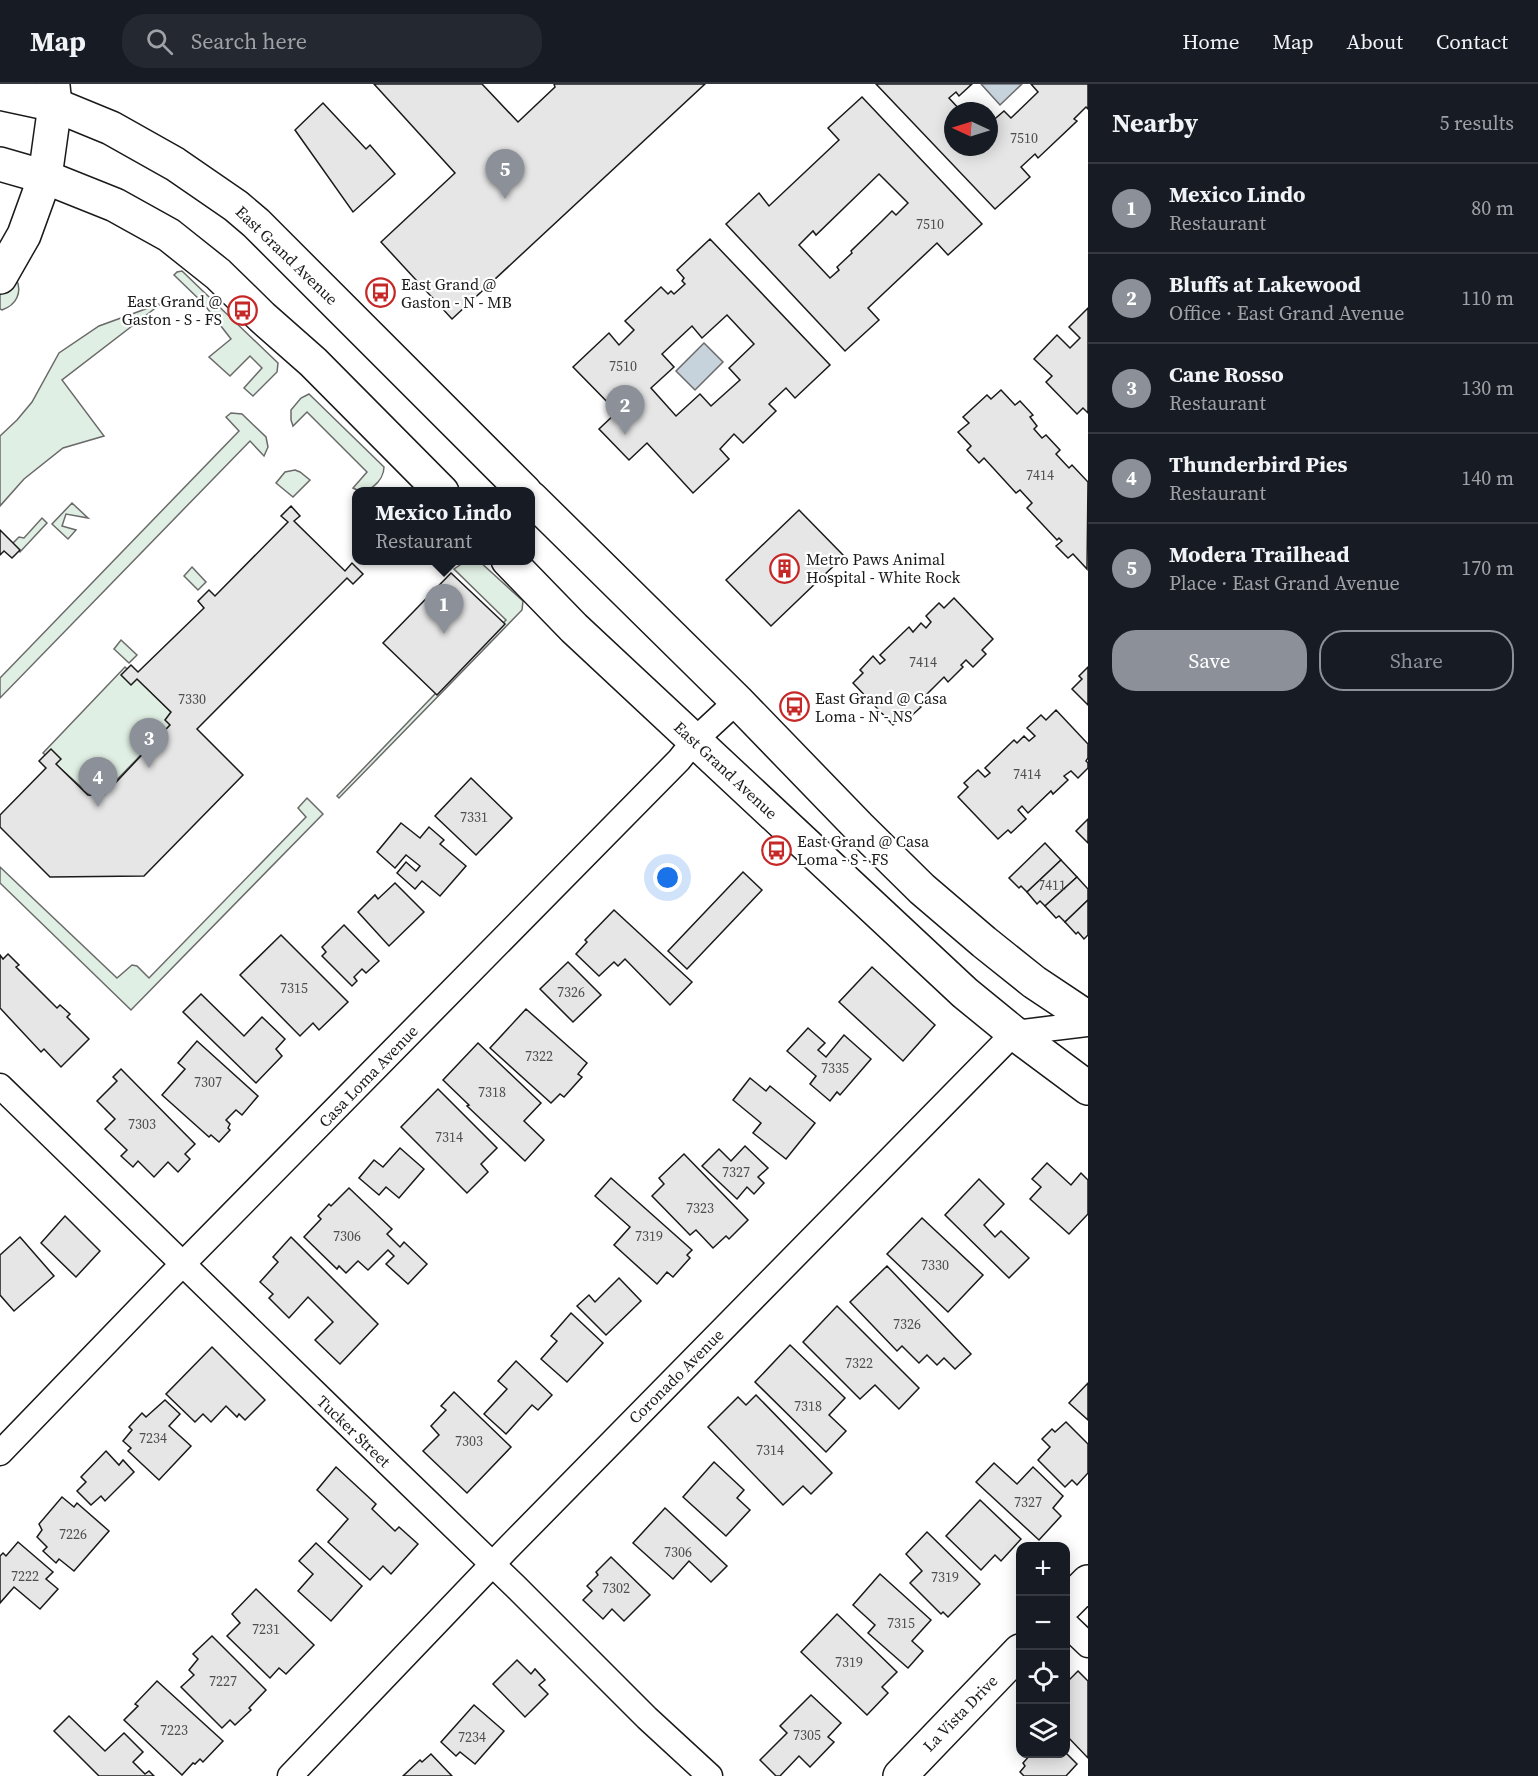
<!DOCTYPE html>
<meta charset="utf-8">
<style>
:root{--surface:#171b24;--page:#242831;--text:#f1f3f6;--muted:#9ea1a6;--line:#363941;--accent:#8c9099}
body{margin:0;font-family:"Source Serif 4",serif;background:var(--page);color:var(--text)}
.controls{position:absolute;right:18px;bottom:18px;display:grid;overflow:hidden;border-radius:12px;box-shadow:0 3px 15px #0003}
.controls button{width:54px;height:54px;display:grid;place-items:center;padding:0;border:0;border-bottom:2px solid var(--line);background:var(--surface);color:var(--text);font:30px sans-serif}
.compass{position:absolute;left:944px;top:18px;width:54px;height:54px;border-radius:50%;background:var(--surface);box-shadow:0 3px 15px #0003;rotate:274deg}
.you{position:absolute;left:668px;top:794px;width:21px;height:21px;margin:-15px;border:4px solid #fff;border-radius:50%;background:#1a73e8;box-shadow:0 0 0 9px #1a73e833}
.badge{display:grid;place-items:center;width:39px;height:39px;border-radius:50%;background:var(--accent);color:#fff;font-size:20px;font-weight:700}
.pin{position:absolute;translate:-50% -50px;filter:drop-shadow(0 2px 3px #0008)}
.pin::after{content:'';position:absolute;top:32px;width:21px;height:18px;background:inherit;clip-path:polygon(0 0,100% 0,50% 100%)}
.popup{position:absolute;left:352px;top:403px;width:183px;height:78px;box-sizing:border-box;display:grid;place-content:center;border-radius:12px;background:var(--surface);filter:drop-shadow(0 2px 4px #0005);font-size:20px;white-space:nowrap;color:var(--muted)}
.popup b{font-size:22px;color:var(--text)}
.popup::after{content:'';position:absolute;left:50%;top:100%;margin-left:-12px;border:12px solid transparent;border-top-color:var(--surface)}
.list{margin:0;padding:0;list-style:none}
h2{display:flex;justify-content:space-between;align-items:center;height:78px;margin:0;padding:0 24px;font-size:26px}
h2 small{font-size:20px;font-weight:400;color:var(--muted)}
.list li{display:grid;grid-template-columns:39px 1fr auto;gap:18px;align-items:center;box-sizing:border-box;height:90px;padding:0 24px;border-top:2px solid var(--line)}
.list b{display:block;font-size:22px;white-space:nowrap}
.list p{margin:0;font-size:20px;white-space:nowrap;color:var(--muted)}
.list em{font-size:20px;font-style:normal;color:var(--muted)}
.actions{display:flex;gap:12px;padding:18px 24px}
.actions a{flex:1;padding:14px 0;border:2px solid var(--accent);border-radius:24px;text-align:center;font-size:21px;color:var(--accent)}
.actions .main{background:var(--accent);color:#fff}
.icon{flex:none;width:33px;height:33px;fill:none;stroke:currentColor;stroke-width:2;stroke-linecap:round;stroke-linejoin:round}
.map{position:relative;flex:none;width:1088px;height:1692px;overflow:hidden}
header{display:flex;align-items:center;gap:36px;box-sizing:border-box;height:84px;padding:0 30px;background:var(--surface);border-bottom:2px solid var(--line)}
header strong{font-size:28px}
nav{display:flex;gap:33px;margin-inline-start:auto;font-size:21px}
.search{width:420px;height:54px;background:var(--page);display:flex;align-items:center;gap:15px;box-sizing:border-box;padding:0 21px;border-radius:24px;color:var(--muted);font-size:22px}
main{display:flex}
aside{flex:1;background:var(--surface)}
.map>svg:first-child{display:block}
</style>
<header>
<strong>Map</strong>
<div class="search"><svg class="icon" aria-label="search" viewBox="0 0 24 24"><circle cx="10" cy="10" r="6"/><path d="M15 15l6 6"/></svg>Search here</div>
<nav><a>Home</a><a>Map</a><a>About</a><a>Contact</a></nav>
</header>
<main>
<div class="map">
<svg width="1088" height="1692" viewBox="0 0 1088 1692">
<rect width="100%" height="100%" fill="#fff"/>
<!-- green -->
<g fill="#e0efe3" stroke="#6a6a6a" stroke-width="1.5">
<path d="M182,187L278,279L277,288L253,312L244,304L262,284L250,272L230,292L209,273L231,255L203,219L174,191L177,188Z"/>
<path d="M0,191L16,194C23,209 16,221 2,226L0,225Z"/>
<path d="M162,219L62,296L104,352L63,364L24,395L0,422V352L17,336L32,318L59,269L99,242Z"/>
<path d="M309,310L384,383C384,397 367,413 353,404L367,388L307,328L293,342L291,336V326L301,314Z"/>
<path d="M231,329L242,330L266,353L268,363L264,372L250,357L0,614V594L239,347L226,333Z"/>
<path d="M295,386L300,388L310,396L293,413L276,399L285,388Z"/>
<path d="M72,419L88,434L66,430L62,442L76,446L68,455L52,440Z"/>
<path d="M42,434L47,439L20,468L12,460L19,453L24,454Z"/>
<path d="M466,477H479L523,517L522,526L339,714L337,712L506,536L454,485Z"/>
<path d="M192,483L206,498L198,506L184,492Z"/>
<path d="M121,556L137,571L129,579L114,565Z"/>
<path d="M125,583L177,634L102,711L89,710L43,669Z"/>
<path d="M307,714L323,730L131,926L0,799V783L117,894L132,881L137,882L149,894L306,733L298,724Z"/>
</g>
<!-- water -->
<g fill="#c6d2dc" stroke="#6a6a6a" stroke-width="1.5">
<path d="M981,0H1022L1000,21Z"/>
<path d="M704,259L723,278L695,306L676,287Z"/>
</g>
<!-- building -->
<g fill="#e6e6e6" stroke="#1a1a1a" stroke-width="1.5" fill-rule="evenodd">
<path d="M374,0H482L518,38L555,3L554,0H705L452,235L381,158L455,89Z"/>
<path d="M876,0H972L959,12L956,8L949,14L961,27H953V63H989V44L991,43L989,40L1004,27L1011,34L1038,8L1031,0H1088V25L1086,23L1074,35L1077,37L1038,74L1035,70L1021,83L1030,93L995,125Z"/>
<path d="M862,13L982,140L948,171L937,159L868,224L879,236L845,267L726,140L759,109L769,122L839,56L828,44ZM879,90L908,119L896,131L892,127L881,138L851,167L852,169L837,183L839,186L830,194L799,161L813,147L816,151Z"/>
<path d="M323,19L366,65L370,61L395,90L353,128L295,46Z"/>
<path d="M710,155L830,281L795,314L786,304L769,320L776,327L743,359L734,350L720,365L729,375L693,409L647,359L629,376L599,345L617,328L573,283L609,249L619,261L634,246L625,237L661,203L668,210L671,207L674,210L685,200L682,197L684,194L677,186ZM727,231L754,260L729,284L740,296L711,322L700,310L676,332L651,304L674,283L662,270L692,242L702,254Z"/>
<path d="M1088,224V329L1083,324L1077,330L1046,298L1052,292L1034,275L1057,251L1070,264L1080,254L1069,243Z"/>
<path d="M1001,306L1015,321L1020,317L1033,331L1030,333L1037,342L1034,345L1042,354L1046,351L1060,366L1056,370L1069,384L1072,381L1088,398L1087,485L1073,470L1068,474L1056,462L1062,457L1059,454L1057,456L1027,424L1032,419L1020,406L1016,409L984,374L979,379L967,366L971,362L958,348L969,339L963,333L987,311L991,315Z"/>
<path d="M291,422L300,432L294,437L345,487L352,479L363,490L353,500L347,494L197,645L243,691L144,792L50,793L0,743V731L46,684L39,677L51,665L61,675L56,680L88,711L103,712L170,641L165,636L171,628L137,595L131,601L121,591L131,581L138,588L204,524L198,517L209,506L215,512L288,438L281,432Z"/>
<path d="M799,426L844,472L771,542L726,496Z"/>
<path d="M0,446L20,466L12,474L4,467L0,471Z"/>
<path d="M451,489L505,540L437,611L383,559Z"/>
<path d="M954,514L993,555L982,566L986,570L973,583L966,576L961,581L963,583L948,598L944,593L924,613L920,610L915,616L921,623L907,636L903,631L893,641L853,599L863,589L860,586L873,572L880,580L885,576L880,571L909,543L913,548L921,539L926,544L931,538L926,532L939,519L944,524Z"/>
<path d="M1088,583V621L1072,605L1082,595L1079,592Z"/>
<path d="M1056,626L1088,660V674L1086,677L1088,679V684L1078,694L1071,687L1064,692L1068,696L1053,710L1051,707L1028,729L1022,722L1018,726L1026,735L1011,749L1008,746L998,755L958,713L968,703L964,699L978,686L985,693L990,689L985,684L1014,656L1017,659L1024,652L1029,657L1035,652L1027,644L1041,631L1046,636Z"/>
<path d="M471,694L512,734L476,771L435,732Z"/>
<path d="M1088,735V759L1076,747Z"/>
<path d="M401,739L420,754L429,743L444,756L440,760L466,782L440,812L422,797L415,805L397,789L406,778L416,787L420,782L406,771L395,784L377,768Z"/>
<path d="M1045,759L1061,776L1027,808L1021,802L1019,804L1009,794Z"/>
<path d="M1061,776L1077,793L1045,822L1040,817L1037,820L1027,808Z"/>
<path d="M743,788L762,806L687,885L668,867Z"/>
<path d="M1077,793L1088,805V816L1065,838L1059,832L1056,834L1045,822Z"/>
<path d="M395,799L424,828L389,862L358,828L375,811L378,815Z"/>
<path d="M1088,816V851L1084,855L1078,848L1076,850L1065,838Z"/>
<path d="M614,826L692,898L670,921L625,875L618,882L614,878L599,892L576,870L587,858L585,856Z"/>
<path d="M344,841L379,877L366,889L362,885L354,893L357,897L352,902L322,872L326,868L322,863Z"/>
<path d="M281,851L348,918L319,946L313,939L300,952L240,891Z"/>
<path d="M8,870L19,881L16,883L57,924L60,921L70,930L67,933L89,955L61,983L44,965L41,968L0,924V871L3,875Z"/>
<path d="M568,878L601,911L573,938L540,905Z"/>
<path d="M872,883L935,941L903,977L839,918Z"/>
<path d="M201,910L244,952L262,933L285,955L276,965L282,972L256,999L183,928Z"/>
<path d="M526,925L587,979L578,990L582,993L564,1013L560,1010L551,1019L490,964Z"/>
<path d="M808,944L825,959L818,966L826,973L844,951L871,975L840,1011L837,1008L830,1017L810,1000L816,992L787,967Z"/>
<path d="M197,957L258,1012L242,1031L236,1026L226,1036L230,1040L228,1044L230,1046L219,1058L211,1051L209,1053L162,1011L185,985L178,979Z"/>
<path d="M478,959L541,1019L524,1037L544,1056L525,1077L467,1022L469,1021L443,996Z"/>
<path d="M121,985L195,1060L185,1070L190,1075L178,1088L168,1078L154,1093L138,1077L133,1083L121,1072L127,1066L105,1045L115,1035L97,1017L117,997L113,993Z"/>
<path d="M750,994L766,1007L770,1002L815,1039L786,1075L753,1049L761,1039L733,1016Z"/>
<path d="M438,1005L497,1064L481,1080L488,1088L467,1109L401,1043Z"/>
<path d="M745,1062L768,1084L758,1093L764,1099L754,1110L747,1103L737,1115L702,1082L719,1065L731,1077Z"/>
<path d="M400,1064L424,1085L399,1114L386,1103L379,1111L359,1094L374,1076L383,1083Z"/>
<path d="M684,1070L748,1136L729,1155L726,1152L713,1164L696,1146L690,1151L652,1112L664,1100L659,1094Z"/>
<path d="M1047,1079L1071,1101L1081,1089L1088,1096V1130L1069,1150L1030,1115L1041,1103L1032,1095Z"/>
<path d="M611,1094L692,1166L687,1171L690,1174L673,1193L667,1188L657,1200L614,1161L630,1143L595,1112Z"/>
<path d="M979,1095L1004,1120L984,1141L995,1153L1001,1147L1029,1174L1009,1194L945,1131Z"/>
<path d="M349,1104L392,1145L387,1150L400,1163L404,1158L427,1180L408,1200L386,1180L394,1172L388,1166L368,1186L358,1177L346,1189L339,1182L337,1185L304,1153L321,1135L318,1132L329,1120L331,1122Z"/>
<path d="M65,1132L100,1167L76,1193L41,1159Z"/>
<path d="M922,1134L983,1191L948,1228L887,1170Z"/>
<path d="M20,1153L54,1192L14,1227L0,1211V1171Z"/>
<path d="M291,1153L378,1240L340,1280L315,1256L333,1238L308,1213L289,1234L269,1214L273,1210L260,1198L278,1178L273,1173Z"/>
<path d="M887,1182L971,1270L955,1285L944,1274L937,1281L927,1271L919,1279L902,1262L897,1267L850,1218Z"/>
<path d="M619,1194L641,1217L606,1251L577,1222L589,1211L595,1218Z"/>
<path d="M837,1222L919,1304L899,1325L875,1301L860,1315L803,1258Z"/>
<path d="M571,1229L603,1259L567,1298L541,1275L557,1257L551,1252Z"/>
<path d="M790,1261L845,1314L829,1331L846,1347L826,1368L755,1298Z"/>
<path d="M212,1263L265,1316L245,1336L239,1330L237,1333L226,1322L211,1338L203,1330L195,1338L166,1310Z"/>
<path d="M516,1277L552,1311L538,1326L532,1321L506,1350L484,1330L507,1305L498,1297Z"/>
<path d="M1088,1299V1336L1069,1319Z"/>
<path d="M454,1308L511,1363L467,1409L423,1367L439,1351L431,1342L446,1326L441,1322Z"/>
<path d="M756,1311L832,1389L811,1410L803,1402L783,1421L708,1343L738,1313L746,1321Z"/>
<path d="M165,1316L180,1330L169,1342L191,1362L159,1396L128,1367L131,1364L123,1357L132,1346L129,1343L142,1329L146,1333Z"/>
<path d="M1066,1338L1088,1360V1389L1077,1401L1072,1396L1065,1403L1038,1376L1050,1363L1042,1355L1052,1345L1055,1348Z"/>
<path d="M106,1367L119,1381L123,1376L134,1388L105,1417L101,1412L91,1421L77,1407L86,1398L81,1393Z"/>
<path d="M714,1378L744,1406L737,1414L750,1426L726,1452L683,1413Z"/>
<path d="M994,1379L1017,1400L1033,1383L1063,1412L1053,1424L1061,1432L1039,1456L976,1398Z"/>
<path d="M336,1383L376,1420L372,1425L395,1447L399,1443L418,1460L391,1490L383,1482L370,1496L328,1458L348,1435L317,1406Z"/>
<path d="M62,1413L74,1423L77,1419L109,1447L74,1487L59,1475L56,1479L43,1467L47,1463L37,1453L42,1446L39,1440Z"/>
<path d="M980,1416L1021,1455L1001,1477L995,1471L981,1486L946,1452Z"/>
<path d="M665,1424L727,1482L711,1498L689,1477L673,1495L633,1459Z"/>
<path d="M927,1448L980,1500L948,1533L943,1528L941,1530L910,1499L922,1487L906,1470Z"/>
<path d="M18,1458L53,1488L46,1495L58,1505L40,1525L14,1503L0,1519V1472L3,1469L6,1472Z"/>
<path d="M316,1459L362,1502L331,1537L298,1507L313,1490L299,1477Z"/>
<path d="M611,1473L650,1511L624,1537L612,1525L603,1535L583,1516L592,1507L587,1502L598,1491L596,1488Z"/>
<path d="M880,1490L931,1536L912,1557L923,1567L908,1584L868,1549L875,1541L853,1521Z"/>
<path d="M256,1505L314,1561L286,1590L279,1584L270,1594L227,1552L240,1539L232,1530Z"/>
<path d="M837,1530L897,1588L882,1603L888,1609L867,1631L801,1568Z"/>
<path d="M212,1552L266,1606L249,1624L251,1626L235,1641L230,1636L222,1644L181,1603L194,1591L189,1586L198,1575L193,1570Z"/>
<path d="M517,1576L531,1590L535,1585L545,1596L539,1601L548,1610L525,1633L493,1600Z"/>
<path d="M1078,1587L1088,1597V1674L1066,1651V1599Z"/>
<path d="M157,1597L223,1657L203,1678L200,1675L195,1680L193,1679L182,1691L124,1636L138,1622L135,1620Z"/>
<path d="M811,1611L841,1639L828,1653L834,1658L810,1683L799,1672L780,1692H776L760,1676L787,1649L780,1642Z"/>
<path d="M474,1621L504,1647L475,1680L460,1668L456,1672L441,1658Z"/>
<path d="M69,1632L105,1667L124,1649L143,1668L133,1678L145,1690L149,1687L154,1692H99L54,1647Z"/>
<path d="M1066,1669L1077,1680L1066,1692H1024L1020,1688L1025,1682L1023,1679L1031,1670Z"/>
<path d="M431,1670L452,1692H403L420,1676L422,1678Z"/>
</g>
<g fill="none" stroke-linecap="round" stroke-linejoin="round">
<defs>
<g id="street">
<path d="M0,1002L338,1331L515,1502L647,1634L710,1692"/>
<path d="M0,1369L165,1198L679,676L695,656L737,617"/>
<path d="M1066,1540L1088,1561"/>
<path d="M290,1692L507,1465L1014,949L1088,940"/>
</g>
<g id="secondary">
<path d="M0,193L24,151L45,93"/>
<path d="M1066,1520L1088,1498"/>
<path d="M900,1692L1020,1567"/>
</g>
<g id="primary">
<path d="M0,9L55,21L111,44L175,80L236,122L256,139L525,408"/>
<path d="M0,80L45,93L115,121L169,151L218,190L262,233L313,278L442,408"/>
<path d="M45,93L55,21L53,2"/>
<path d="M531,414L737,617L859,743L922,805L984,858L1034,898L1088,934"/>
<path d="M508,476L574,544L965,909L1014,949L1088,1004"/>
</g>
</defs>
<!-- street casing -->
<use href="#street" stroke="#1a1a1a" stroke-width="27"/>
<!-- secondary casing -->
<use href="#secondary" stroke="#1a1a1a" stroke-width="36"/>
<!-- primary casing -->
<use href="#primary" stroke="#1a1a1a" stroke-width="36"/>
<!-- street -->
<use href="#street" stroke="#fff" stroke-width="24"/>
<!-- secondary -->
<use href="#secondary" stroke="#fff" stroke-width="33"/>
<!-- primary -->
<use href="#primary" stroke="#fff" stroke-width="33"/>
</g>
<!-- icons -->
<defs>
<symbol id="bus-ring" viewBox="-11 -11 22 22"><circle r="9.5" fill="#fff" stroke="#c62828" stroke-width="1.5"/><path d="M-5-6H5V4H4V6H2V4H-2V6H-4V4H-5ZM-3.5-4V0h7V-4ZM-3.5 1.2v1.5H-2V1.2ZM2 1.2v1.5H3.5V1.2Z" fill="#c62828"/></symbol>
<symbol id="building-ring" viewBox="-11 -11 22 22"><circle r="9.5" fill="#fff" stroke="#c62828" stroke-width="1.5"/><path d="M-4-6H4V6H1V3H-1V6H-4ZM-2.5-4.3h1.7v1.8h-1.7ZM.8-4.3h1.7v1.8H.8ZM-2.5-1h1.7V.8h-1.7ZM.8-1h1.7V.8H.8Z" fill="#c62828"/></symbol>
</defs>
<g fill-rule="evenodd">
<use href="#bus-ring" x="364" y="192" width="33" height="33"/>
<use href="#bus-ring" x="226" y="210" width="33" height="33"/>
<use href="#building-ring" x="768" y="468" width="33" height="33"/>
<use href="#bus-ring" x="778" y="606" width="33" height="33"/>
<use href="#bus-ring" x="760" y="750" width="33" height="33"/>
</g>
<g text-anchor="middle" stroke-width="4.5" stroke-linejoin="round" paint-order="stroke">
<!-- number labels -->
<g font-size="14" fill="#4d4d4d">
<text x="1024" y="59">7510</text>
<text x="930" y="145">7510</text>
<text x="623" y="287">7510</text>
<text x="1040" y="396">7414</text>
<text x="923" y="583">7414</text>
<text x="192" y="620">7330</text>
<text x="1027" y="695">7414</text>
<text x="474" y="738">7331</text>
<text x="1052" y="806">7411</text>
<text x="294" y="909">7315</text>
<text x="571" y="913">7326</text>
<text x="539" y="977">7322</text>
<text x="835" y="989">7335</text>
<text x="208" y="1003">7307</text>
<text x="492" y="1013">7318</text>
<text x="142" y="1045">7303</text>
<text x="449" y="1058">7314</text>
<text x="736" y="1093">7327</text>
<text x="700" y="1129">7323</text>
<text x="347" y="1157">7306</text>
<text x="649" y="1157">7319</text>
<text x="935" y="1186">7330</text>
<text x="907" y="1245">7326</text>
<text x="859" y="1284">7322</text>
<text x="808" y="1327">7318</text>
<text x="153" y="1359">7234</text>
<text x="469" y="1362">7303</text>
<text x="770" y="1371">7314</text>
<text x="1028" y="1423">7327</text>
<text x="73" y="1455">7226</text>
<text x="678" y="1473">7306</text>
<text x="25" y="1497">7222</text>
<text x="945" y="1498">7319</text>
<text x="616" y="1509">7302</text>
<text x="901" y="1544">7315</text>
<text x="266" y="1550">7231</text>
<text x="849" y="1583">7319</text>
<text x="223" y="1602">7227</text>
<text x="174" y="1651">7223</text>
<text x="807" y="1656">7305</text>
<text x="472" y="1658">7234</text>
</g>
<!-- street labels -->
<g font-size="16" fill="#1a1a1a" stroke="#fff">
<text transform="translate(287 171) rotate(44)" y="6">East Grand Avenue</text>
<text transform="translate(726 686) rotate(43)" y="6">East Grand Avenue</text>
<text transform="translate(368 992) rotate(-46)" y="6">Casa Loma Avenue</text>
<text transform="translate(676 1292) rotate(-45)" y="6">Coronado Avenue</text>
<text transform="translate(354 1347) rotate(44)" y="6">Tucker Street</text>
<text transform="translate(960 1629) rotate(-46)" y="6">La Vista Drive</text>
</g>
<!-- poi labels -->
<g font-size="16" fill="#1a1a1a" stroke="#fff" text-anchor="start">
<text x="401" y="206">East Grand @<tspan x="401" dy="18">Gaston - N - MB</tspan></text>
<text x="222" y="223" text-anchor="end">East Grand @<tspan x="222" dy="18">Gaston - S - FS</tspan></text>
<text x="806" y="481">Metro Paws Animal<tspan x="806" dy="18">Hospital - White Rock</tspan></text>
<text x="815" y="620">East Grand @ Casa<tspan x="815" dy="18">Loma - N - NS</tspan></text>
<text x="797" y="763">East Grand @ Casa<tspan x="797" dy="18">Loma - S - FS</tspan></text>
</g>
</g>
</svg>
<div class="controls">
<button>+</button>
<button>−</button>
<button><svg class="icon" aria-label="locate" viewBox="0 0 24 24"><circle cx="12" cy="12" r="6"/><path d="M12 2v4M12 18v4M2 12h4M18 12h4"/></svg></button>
<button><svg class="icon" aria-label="layers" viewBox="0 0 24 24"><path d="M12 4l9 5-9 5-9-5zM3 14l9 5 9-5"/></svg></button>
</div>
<svg class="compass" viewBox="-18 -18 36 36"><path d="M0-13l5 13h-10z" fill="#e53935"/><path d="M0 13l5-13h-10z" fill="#9ea1a6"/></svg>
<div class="you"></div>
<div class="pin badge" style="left:444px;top:550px">1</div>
<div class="popup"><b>Mexico Lindo</b>Restaurant</div>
<div class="pin badge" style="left:625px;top:351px">2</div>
<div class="pin badge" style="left:149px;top:684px">3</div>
<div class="pin badge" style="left:98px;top:723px">4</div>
<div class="pin badge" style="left:505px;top:115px">5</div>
</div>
<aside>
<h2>Nearby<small>5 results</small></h2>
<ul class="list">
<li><span class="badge">1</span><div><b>Mexico Lindo</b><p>Restaurant</p></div><em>80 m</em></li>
<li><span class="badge">2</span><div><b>Bluffs at Lakewood</b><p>Office · East Grand Avenue</p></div><em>110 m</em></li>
<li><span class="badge">3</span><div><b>Cane Rosso</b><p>Restaurant</p></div><em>130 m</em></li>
<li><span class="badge">4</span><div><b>Thunderbird Pies</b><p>Restaurant</p></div><em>140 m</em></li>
<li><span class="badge">5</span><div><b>Modera Trailhead</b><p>Place · East Grand Avenue</p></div><em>170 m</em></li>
</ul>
<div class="actions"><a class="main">Save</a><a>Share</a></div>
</aside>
</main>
